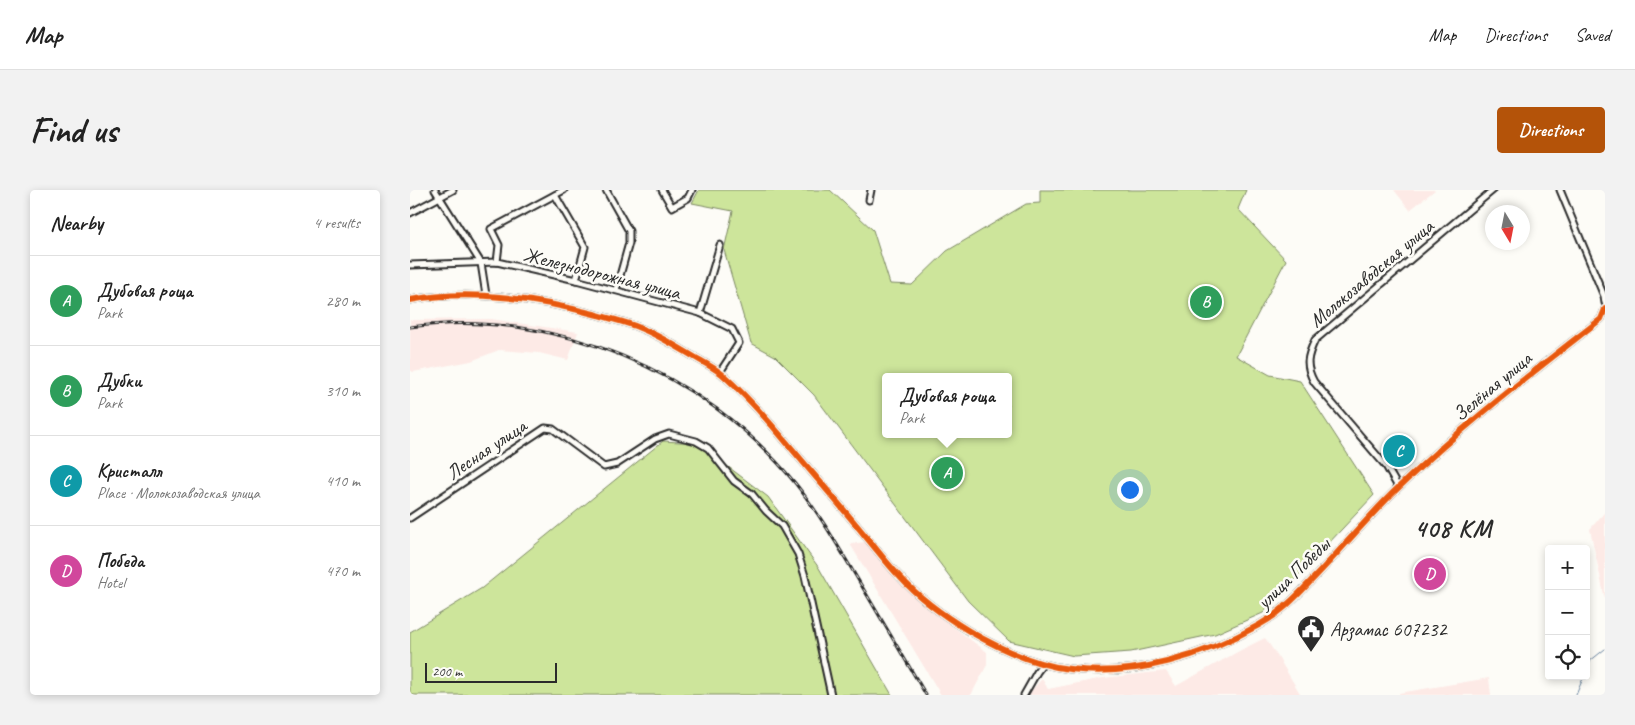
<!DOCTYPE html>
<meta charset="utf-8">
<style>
:root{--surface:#fff;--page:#f2f2f2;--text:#222;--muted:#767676;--line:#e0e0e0;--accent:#b45309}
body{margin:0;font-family:Caveat,sans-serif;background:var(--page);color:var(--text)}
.controls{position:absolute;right:15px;bottom:15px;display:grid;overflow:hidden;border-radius:5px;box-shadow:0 2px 8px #0003}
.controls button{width:45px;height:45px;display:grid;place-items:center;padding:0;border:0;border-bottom:1px solid var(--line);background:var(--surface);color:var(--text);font:25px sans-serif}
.compass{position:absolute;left:1075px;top:15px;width:45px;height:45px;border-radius:50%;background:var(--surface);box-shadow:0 2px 8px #0003;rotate:170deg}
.scale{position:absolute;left:15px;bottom:12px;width:132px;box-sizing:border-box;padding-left:5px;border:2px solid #2b2b2b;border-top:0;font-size:14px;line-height:18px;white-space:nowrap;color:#2b2b2b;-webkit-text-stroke:4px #fdfcf7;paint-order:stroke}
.you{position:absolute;left:719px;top:299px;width:18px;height:18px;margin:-12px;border:4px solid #fff;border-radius:50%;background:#1a73e8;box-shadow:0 0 0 8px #1a73e833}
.badge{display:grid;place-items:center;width:32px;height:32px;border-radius:50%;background:var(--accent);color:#fff;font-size:16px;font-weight:700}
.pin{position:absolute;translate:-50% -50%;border:2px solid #fff;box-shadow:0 1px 5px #0006}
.popup{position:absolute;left:472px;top:183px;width:130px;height:65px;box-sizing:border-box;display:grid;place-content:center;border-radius:5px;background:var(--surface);filter:drop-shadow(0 1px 4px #0005);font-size:16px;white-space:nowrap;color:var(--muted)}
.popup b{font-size:19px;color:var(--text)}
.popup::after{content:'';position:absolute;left:50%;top:100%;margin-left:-10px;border:10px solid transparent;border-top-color:var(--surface)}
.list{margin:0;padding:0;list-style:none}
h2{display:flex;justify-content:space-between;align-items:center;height:65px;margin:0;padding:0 20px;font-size:21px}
h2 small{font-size:16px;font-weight:400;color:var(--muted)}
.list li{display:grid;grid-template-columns:32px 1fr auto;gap:15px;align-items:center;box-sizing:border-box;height:90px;padding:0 20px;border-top:1px solid var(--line)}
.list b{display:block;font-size:19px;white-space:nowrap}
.list p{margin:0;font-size:16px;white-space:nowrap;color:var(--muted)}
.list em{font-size:16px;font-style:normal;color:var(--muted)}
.icon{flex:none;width:28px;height:28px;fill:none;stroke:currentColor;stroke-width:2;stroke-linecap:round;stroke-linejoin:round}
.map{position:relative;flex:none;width:1195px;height:505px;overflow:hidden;border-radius:5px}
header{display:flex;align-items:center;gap:30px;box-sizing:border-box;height:70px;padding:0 25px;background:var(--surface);border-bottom:1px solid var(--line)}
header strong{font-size:24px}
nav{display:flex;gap:28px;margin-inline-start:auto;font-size:18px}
.intro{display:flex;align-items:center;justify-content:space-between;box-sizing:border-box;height:120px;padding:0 30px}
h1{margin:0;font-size:35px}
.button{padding:12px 22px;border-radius:5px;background:var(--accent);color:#fff;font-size:18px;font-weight:700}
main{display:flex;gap:30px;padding:0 30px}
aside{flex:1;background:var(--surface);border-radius:5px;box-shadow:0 2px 8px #0003}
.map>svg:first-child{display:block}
</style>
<header>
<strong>Map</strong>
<nav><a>Map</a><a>Directions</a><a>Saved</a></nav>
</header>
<div class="intro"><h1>Find us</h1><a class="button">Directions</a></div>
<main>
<aside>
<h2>Nearby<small>4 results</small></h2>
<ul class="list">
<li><span class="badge" style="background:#2e9e5b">A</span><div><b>Дубовая роща</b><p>Park</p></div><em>280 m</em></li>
<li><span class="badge" style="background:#2e9e5b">B</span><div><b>Дубки</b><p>Park</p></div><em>310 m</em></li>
<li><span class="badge" style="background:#0f9aa8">C</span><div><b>Кристалл</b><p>Place · Молокозаводская улица</p></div><em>410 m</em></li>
<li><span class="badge" style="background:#d1479c">D</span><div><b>Победа</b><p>Hotel</p></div><em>470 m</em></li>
</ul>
</aside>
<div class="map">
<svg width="1195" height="505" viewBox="0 0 1195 505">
<rect width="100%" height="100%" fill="#fdfcf7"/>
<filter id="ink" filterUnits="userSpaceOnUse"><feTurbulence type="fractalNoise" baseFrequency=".02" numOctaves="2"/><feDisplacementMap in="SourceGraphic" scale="10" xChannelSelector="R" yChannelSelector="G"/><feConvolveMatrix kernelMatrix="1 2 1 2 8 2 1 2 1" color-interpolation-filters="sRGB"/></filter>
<g filter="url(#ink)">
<!-- built -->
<g fill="#fdeae6">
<path d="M984,0H1025L1000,20Z"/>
<path d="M81,129L168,142L158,170L129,163L89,160L61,171L3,182L0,180V130Z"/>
<path d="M1195,322V409L1180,339Z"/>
<path d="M455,352L486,390L523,422L577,462V475L561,505H531L440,354Z"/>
<path d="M855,448L866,464L891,505H617L632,489L638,499L693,488L756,481L766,496L831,460Z"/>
<path d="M1079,488L1081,505H990L989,503Z"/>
</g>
<!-- green -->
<g fill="#cde59b" stroke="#7c8863" fill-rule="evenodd">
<path d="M289,0H420L463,40L480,94L502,95L537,61L616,14L630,13V0H836L828,19L876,70L826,166L860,185L890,191L964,305L853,423L805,444L721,462L664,466L599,451L558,411L404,205L365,166L341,153L314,60L323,21L282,13ZM476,187H598V244H476Z"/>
<path d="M253,251L287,253L358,307L409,378L482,505H0V442L72,398Z"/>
</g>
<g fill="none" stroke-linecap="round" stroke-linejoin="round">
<!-- stream -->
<g stroke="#69849f" stroke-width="1">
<path d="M1176,480L1180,471L1195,459"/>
<path d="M1166,505L1174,486"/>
</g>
<defs>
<g id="minor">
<path d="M25,0L71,73L76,105"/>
<path d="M196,0L219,41V53L206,100"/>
<path d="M252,0L262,17L278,8L282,0"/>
<path d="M1150,0L1194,106L1195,113"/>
<path d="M145,5L175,57L166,90"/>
<path d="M459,10L461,0"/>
<path d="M0,23L43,0"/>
<path d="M87,72L89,55L81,39L154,0"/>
<path d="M0,75L87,72L166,90L290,123L322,139L329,153L310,182"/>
<path d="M0,110C63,99 127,109 188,125C201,129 216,132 230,138C248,145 264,155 281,165C291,171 303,177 312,184C336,205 357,229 377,253C404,285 431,316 457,348C468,361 478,375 490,387C510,409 534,426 559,441C590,459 624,475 660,479C725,487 794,466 849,435C869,424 884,409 899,393C930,362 957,327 989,297C1052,236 1122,183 1191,129L1195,119"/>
<path d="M290,123L310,55"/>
<path d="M988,297L976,276L904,192C895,175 897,167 905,150L1083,0"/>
<path d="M0,328L135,238L143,239L194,277L207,274L245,249L259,244L286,251L298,258L324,291L342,304L356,321L372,336L388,364L395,386L421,505"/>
<path d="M614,505L627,482L633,474"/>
</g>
</defs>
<!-- minor casing -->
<use href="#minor" stroke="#2b2b2b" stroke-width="9"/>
<!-- minor -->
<use href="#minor" stroke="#fdfcf7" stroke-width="5"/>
<defs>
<path id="rail" d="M0,137C143,117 295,182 385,293C409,323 428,356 447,388C470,427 493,466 516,505"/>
</defs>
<!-- rail casing -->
<use href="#rail" stroke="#2b2b2b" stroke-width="3"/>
<!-- rail -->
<use href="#rail" stroke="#fdfcf7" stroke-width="1" stroke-dasharray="4" stroke-linecap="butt"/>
<defs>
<path id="cycleway" d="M0,110C63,99 127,109 188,125C201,129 216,132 230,138C248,145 264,155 281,165C291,171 303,177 312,184C336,205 357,229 377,253C404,285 431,316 457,348C468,361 478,375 490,387C510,409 534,426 559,441C590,459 624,475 660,479C725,487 794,466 849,435C869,424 884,409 899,393C930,362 957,327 989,297C1052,236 1122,183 1191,129L1195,119"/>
</defs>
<!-- cycleway casing -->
<use href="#cycleway" stroke="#fdfcf7" stroke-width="9"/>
<!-- cycleway -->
<use href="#cycleway" stroke="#e8590c" stroke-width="6"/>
</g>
</g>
<!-- icons -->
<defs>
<symbol id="civic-pin" viewBox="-11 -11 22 30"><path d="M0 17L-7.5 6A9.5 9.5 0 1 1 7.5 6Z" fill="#2b2b2b" stroke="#fdfcf7"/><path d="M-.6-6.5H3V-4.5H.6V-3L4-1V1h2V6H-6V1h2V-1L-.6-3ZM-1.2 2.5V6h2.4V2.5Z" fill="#fff"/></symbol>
</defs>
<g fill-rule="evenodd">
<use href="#civic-pin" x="885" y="423" width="32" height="43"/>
</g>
<g text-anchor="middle" stroke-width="5" stroke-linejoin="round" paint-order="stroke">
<!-- street labels -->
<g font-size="20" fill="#2b2b2b" stroke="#fdfcf7">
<text transform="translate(192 83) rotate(14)" y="7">Железнодорожная улица</text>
<text transform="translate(961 83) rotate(-40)" y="7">Молокозаводская улица</text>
<text transform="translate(1082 196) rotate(-40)" y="7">Зелёная улица</text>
<text transform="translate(76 259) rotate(-34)" y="7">Лесная улица</text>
<text transform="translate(883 383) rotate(-44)" y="7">улица Победы</text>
</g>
<!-- poi labels -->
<g font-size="20" fill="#2b2b2b" stroke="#fdfcf7" text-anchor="start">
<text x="920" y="446">Арзамас 607232</text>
</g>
<!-- district labels -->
<g font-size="25" font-weight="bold" letter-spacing="1" fill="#2b2b2b" stroke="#fdfcf7">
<text x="1043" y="347">408 КМ</text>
</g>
</g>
</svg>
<div class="controls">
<button>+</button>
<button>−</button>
<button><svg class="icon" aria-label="locate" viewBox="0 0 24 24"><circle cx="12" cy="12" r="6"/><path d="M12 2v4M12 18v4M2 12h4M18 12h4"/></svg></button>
</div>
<svg class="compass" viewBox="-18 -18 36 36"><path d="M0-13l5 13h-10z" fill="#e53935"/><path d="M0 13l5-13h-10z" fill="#767676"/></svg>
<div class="scale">200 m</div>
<div class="you"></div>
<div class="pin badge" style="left:537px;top:283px;background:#2e9e5b">A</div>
<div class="popup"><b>Дубовая роща</b>Park</div>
<div class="pin badge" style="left:796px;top:112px;background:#2e9e5b">B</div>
<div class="pin badge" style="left:989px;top:261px;background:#0f9aa8">C</div>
<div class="pin badge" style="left:1020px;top:384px;background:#d1479c">D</div>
</div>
</main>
